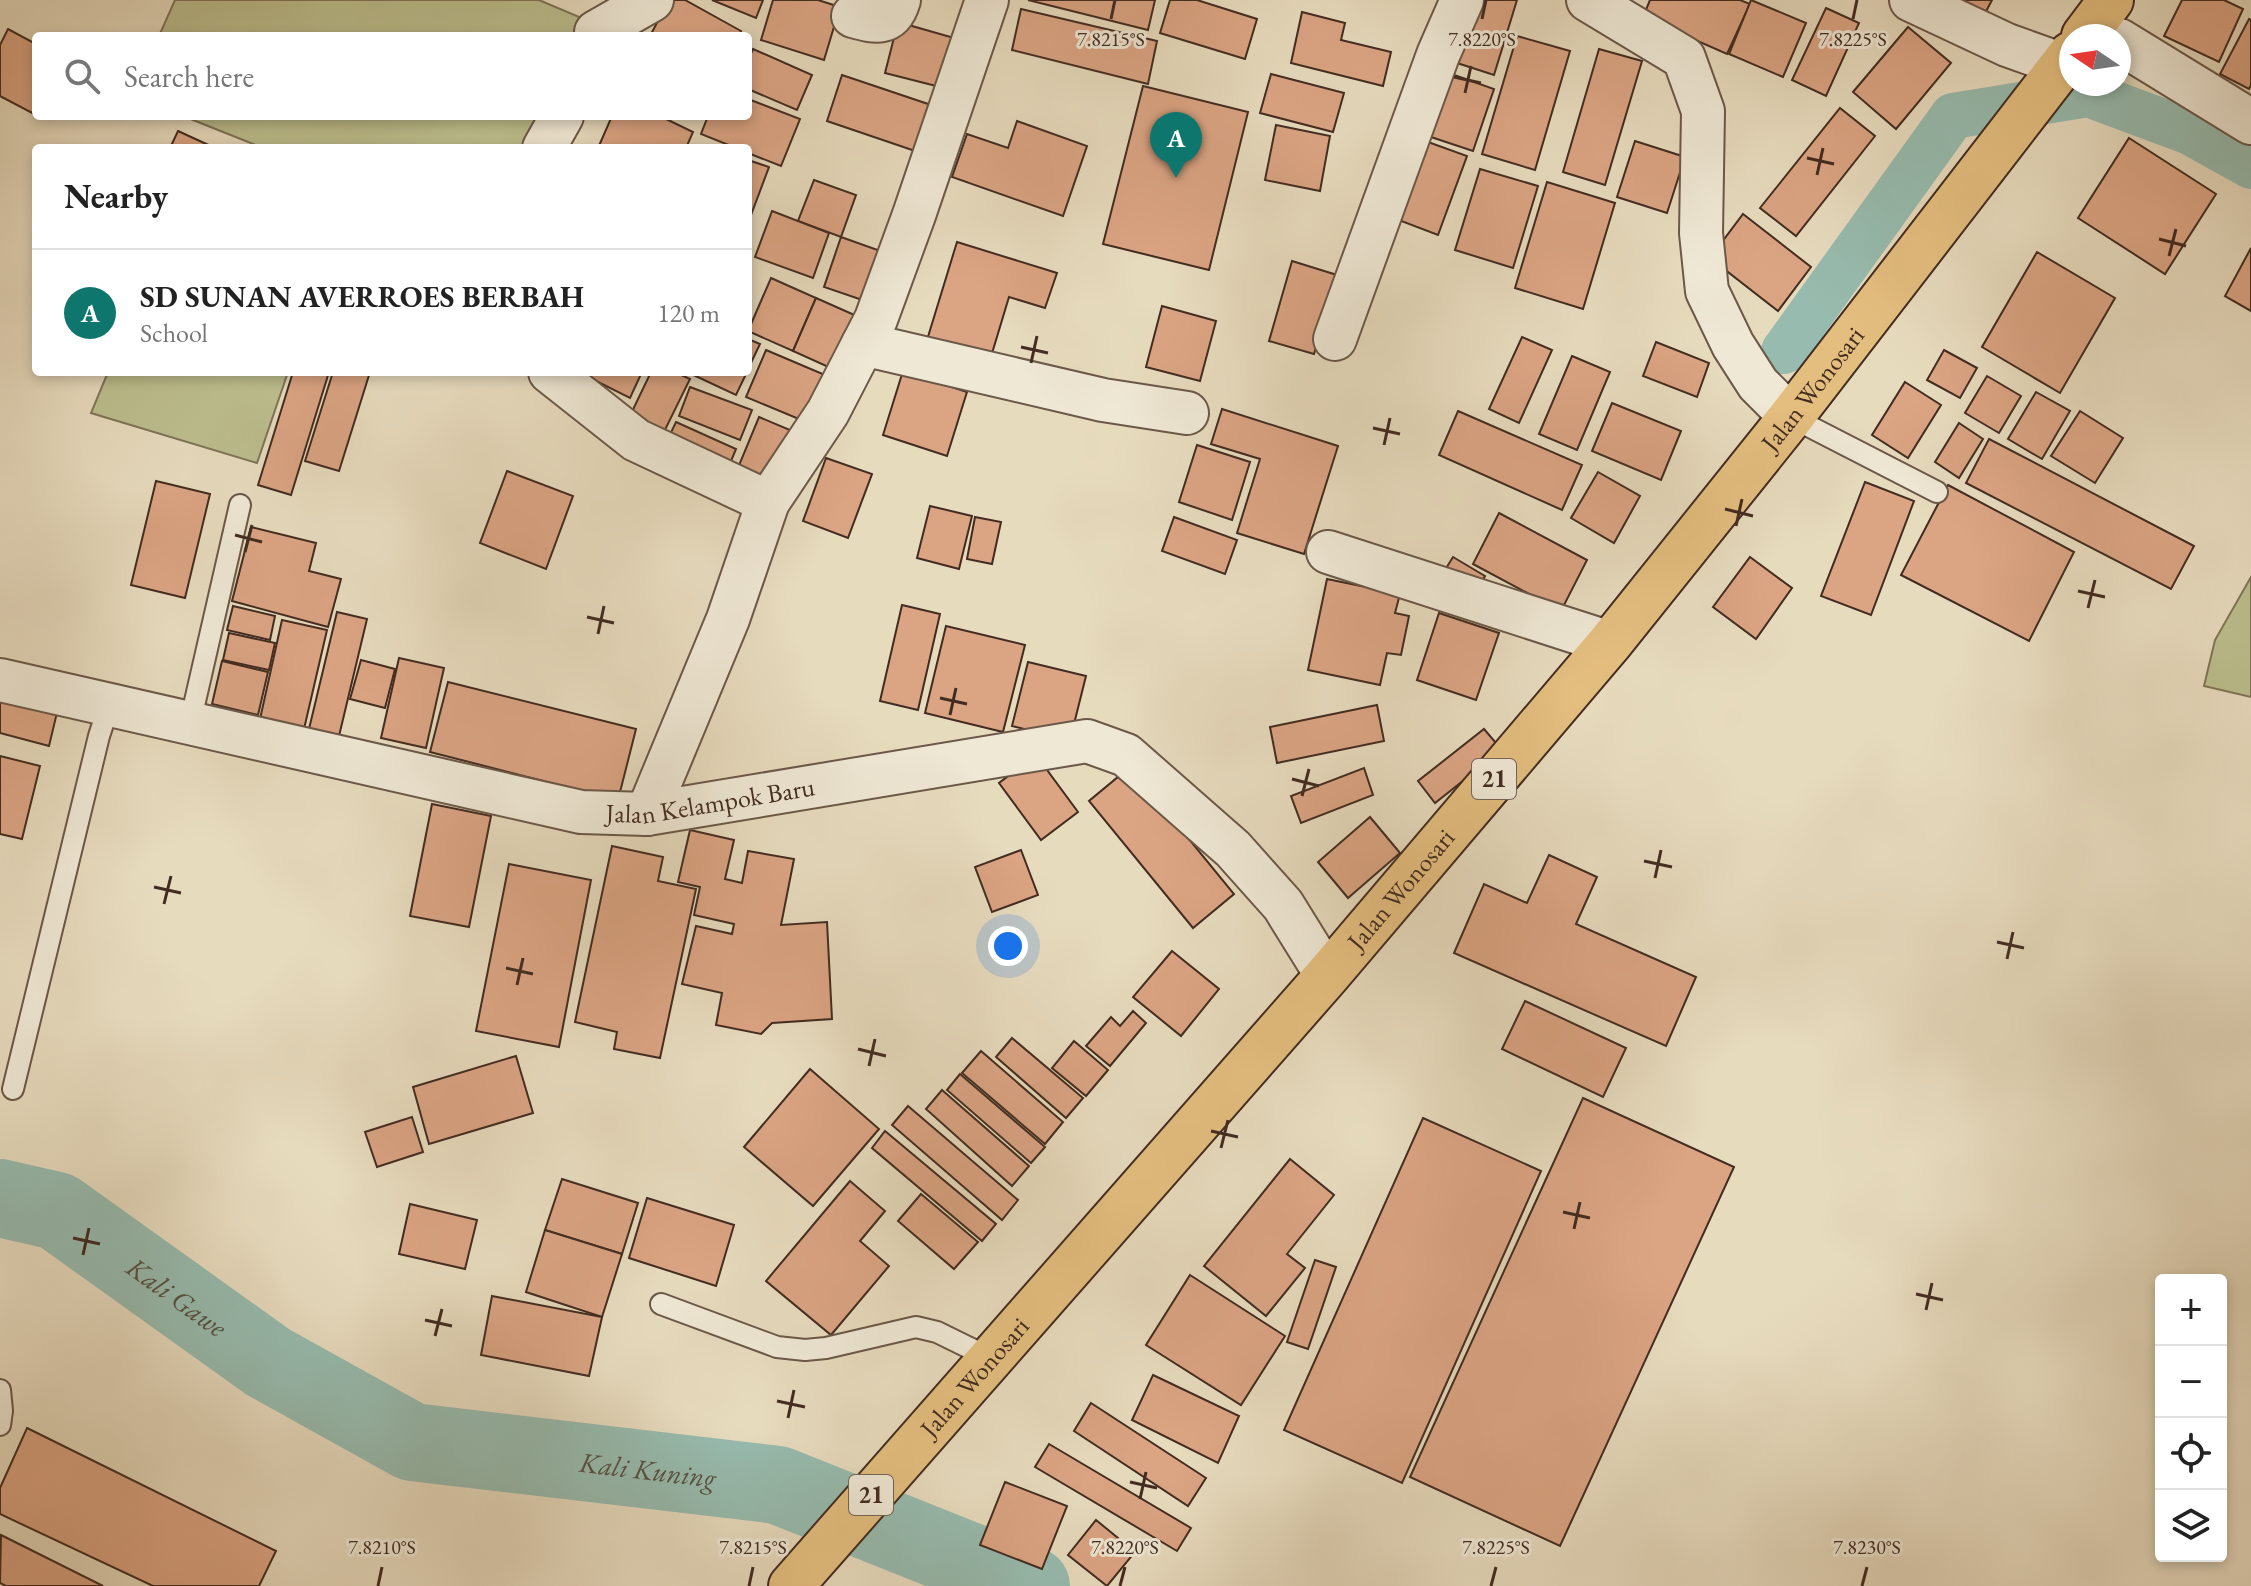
<!DOCTYPE html>
<meta charset="utf-8">
<style>
:root{--surface:#fff;--page:#f6f6f6;--text:#222;--muted:#767676;--line:#e0e0e0;--accent:#0f766e}
body{margin:0;font-family:"EB Garamond",serif;background:var(--page);color:var(--text)}
.controls{position:absolute;right:24px;bottom:24px;display:grid;overflow:hidden;border-radius:8px;box-shadow:0 4px 12px #0003}
.controls button{width:72px;height:72px;display:grid;place-items:center;padding:0;border:0;border-bottom:2px solid var(--line);background:var(--surface);color:var(--text);font:40px sans-serif}
.compass{position:absolute;left:2059px;top:24px;width:72px;height:72px;border-radius:50%;background:var(--surface);box-shadow:0 4px 12px #0003;rotate:283deg}
.you{position:absolute;left:1008px;top:946px;width:28px;height:28px;margin:-20px;border:6px solid #fff;border-radius:50%;background:#1a73e8;box-shadow:0 0 0 12px #1a73e833}
.badge{display:grid;place-items:center;width:52px;height:52px;border-radius:50%;background:var(--accent);color:#fff;font-size:26px;font-weight:700}
.pin{position:absolute;translate:-50% -66px;filter:drop-shadow(0 2px 4px #0008)}
.pin::after{content:'';position:absolute;top:42px;width:28px;height:24px;background:inherit;clip-path:polygon(0 0,100% 0,50% 100%)}
.list{margin:0;padding:0;list-style:none}
h2{display:flex;justify-content:space-between;align-items:center;height:104px;margin:0;padding:0 32px;font-size:34px}
h2 small{font-size:26px;font-weight:400;color:var(--muted)}
.list li{display:grid;grid-template-columns:52px 1fr auto;gap:24px;align-items:center;box-sizing:border-box;height:128px;padding:0 32px;border-top:2px solid var(--line)}
.list b{display:block;font-size:30px;white-space:nowrap}
.list p{margin:0;font-size:26px;white-space:nowrap;color:var(--muted)}
.list em{font-size:26px;font-style:normal;color:var(--muted)}
.icon{flex:none;width:44px;height:44px;fill:none;stroke:currentColor;stroke-width:2;stroke-linecap:round;stroke-linejoin:round}
.map{position:relative;flex:none;width:2251px;height:1586px;overflow:hidden}
.search{position:absolute;background:var(--surface);box-shadow:0 4px 12px #0003;left:32px;top:32px;width:720px;height:88px;display:flex;align-items:center;gap:20px;box-sizing:border-box;padding:0 28px;border-radius:8px;color:var(--muted);font-size:30px}
.panel{position:absolute;background:var(--surface);box-shadow:0 4px 12px #0003;left:32px;top:144px;width:720px;height:232px;border-radius:8px}
.map>svg:first-child{display:block}
</style>
<div class="map">
<svg width="2251" height="1586" viewBox="0 0 2251 1586">
<rect width="100%" height="100%" fill="#e7dbbe"/>
<filter id="stains"><feTurbulence type="fractalNoise" baseFrequency=".0025" numOctaves="4"/><feColorMatrix values="0 0 0 0 .2 0 0 0 0 .09 0 0 0 0 .02 0 0 0 .5 -.17"/></filter>
<radialGradient id="worn" r=".72"><stop offset=".6" stop-color="#630" stop-opacity="0"/><stop offset="1" stop-color="#630" stop-opacity=".3"/></radialGradient>
<!-- green -->
<g fill="#bcbe8e" stroke="#7f7558" stroke-width="2">
<path d="M175,0H539L584,19L576,36H159Z"/>
<path d="M183,116H537L521,148H263Z"/>
<path d="M108,372H288L257,463L91,413Z"/>
<path d="M2251,577V697L2204,686L2215,640Z"/>
</g>
<g fill="none" stroke-linecap="round" stroke-linejoin="round">
<!-- canal -->
<path stroke="#97bbae" stroke-width="46" d="M1784,351L1953,116L2088,94L2190,132L2251,166"/>
<!-- river -->
<path stroke="#97bbae" stroke-width="78" id="s1" d="M0,1198L57,1211L268,1362L412,1442L778,1485L1031,1586"/>
</g>
<!-- building -->
<g fill="#dba483" stroke="#422c21" stroke-width="2">
<path d="M669,0H685L741,31L738,36H650Z"/>
<path d="M712,0H763L756,18Z"/>
<path d="M773,0H818L840,7L824,60L761,40Z"/>
<path d="M1028,0H1155L1148,30Z"/>
<path d="M1170,0H1197L1257,19L1245,59L1160,33Z"/>
<path d="M1470,0H1517L1494,75L1451,61Z"/>
<path d="M1650,0H1740L1750,4L1727,54L1643,17Z"/>
<path d="M1751,0L1806,23L1783,77L1729,54Z"/>
<path d="M1926,0H1992L1978,27Z"/>
<path d="M2182,0H2224L2243,9L2219,62L2164,36Z"/>
<path d="M1826,8L1859,23L1826,96L1792,80Z"/>
<path d="M1021,9L1157,41L1148,84L1012,50Z"/>
<path d="M1302,12L1345,23L1341,40L1391,52L1383,86L1291,63Z"/>
<path d="M2249,19L2251,20V85L2249,89L2220,74Z"/>
<path d="M898,22L961,40L948,89L885,73Z"/>
<path d="M1908,27L1951,63L1896,129L1853,92Z"/>
<path d="M8,29L36,44V105L32,113L0,96V45Z"/>
<path d="M1517,36L1570,51L1535,170L1482,154Z"/>
<path d="M753,49L812,75L797,110L748,89V60Z"/>
<path d="M1599,49L1642,61L1605,185L1563,172Z"/>
<path d="M1443,71L1494,89L1473,151L1422,134Z"/>
<path d="M1271,74L1344,93L1333,132L1260,113Z"/>
<path d="M842,75L931,105L915,151L827,121Z"/>
<path d="M1143,86L1248,112L1209,270L1103,244Z"/>
<path d="M748,99L800,119L781,166L748,153V148H736L701,134L708,116H748Z"/>
<path d="M1840,108L1875,136L1796,236L1760,208Z"/>
<path d="M612,116H660L693,132L686,148H598Z"/>
<path d="M1017,121L1087,146L1063,216L952,177L967,134L1008,148Z"/>
<path d="M1276,125L1330,136L1320,191L1265,180Z"/>
<path d="M178,131L215,148H170Z"/>
<path d="M1417,138L1467,156L1438,235L1388,216Z"/>
<path d="M2129,138L2216,194L2165,274L2078,218Z"/>
<path d="M1635,141L1685,157L1667,213L1617,197Z"/>
<path d="M748,160L769,167L748,223Z"/>
<path d="M1480,169L1538,186L1513,268L1455,250Z"/>
<path d="M814,180L856,195L841,237L798,221Z"/>
<path d="M1547,182L1615,203L1583,309L1515,288Z"/>
<path d="M772,211L829,233L813,278L755,257Z"/>
<path d="M1743,214L1811,267L1778,311L1710,258Z"/>
<path d="M841,237L889,254L871,303L824,287Z"/>
<path d="M957,242L1057,273L1045,308L1009,297L990,360L927,340Z"/>
<path d="M2251,248V311L2225,296Z"/>
<path d="M2037,252L2115,298L2060,393L1982,347Z"/>
<path d="M1292,261L1337,275L1314,354L1269,341Z"/>
<path d="M771,278L816,298L793,351L748,331Z"/>
<path d="M816,298L859,317L835,370L793,351Z"/>
<path d="M1162,306L1216,321L1200,381L1146,367Z"/>
<path d="M1522,337L1552,350L1519,423L1489,409Z"/>
<path d="M748,339L760,344L748,369Z"/>
<path d="M1656,342L1709,363L1697,397L1643,376Z"/>
<path d="M766,350L825,375L806,422L746,397Z"/>
<path d="M1944,350L1977,368L1960,398L1927,380Z"/>
<path d="M1572,356L1610,372L1577,450L1539,434Z"/>
<path d="M903,371L967,392L947,456L883,435Z"/>
<path d="M293,372H329L291,495L258,485Z"/>
<path d="M333,372H370L339,471L305,461Z"/>
<path d="M578,372H642L630,398Z"/>
<path d="M651,372H675L690,379L661,438L627,422Z"/>
<path d="M687,372H747L736,395Z"/>
<path d="M1987,376L2021,396L1999,433L1965,413Z"/>
<path d="M1905,382L1941,405L1908,458L1872,435Z"/>
<path d="M690,387L752,410L740,440L679,416Z"/>
<path d="M2036,392L2070,411L2042,459L2008,439Z"/>
<path d="M1612,403L1681,431L1661,480L1592,451Z"/>
<path d="M1222,409L1338,446L1304,554L1237,533L1260,459L1211,444Z"/>
<path d="M1458,411L1582,465L1562,510L1439,455Z"/>
<path d="M2080,411L2123,438L2095,483L2051,456Z"/>
<path d="M759,417L797,433L774,491L735,475Z"/>
<path d="M676,422L736,449L727,471L666,443Z"/>
<path d="M1959,423L1983,439L1959,478L1935,462Z"/>
<path d="M1989,439L2194,546L2171,589L1966,483Z"/>
<path d="M1197,445L1250,462L1232,520L1179,502Z"/>
<path d="M826,458L872,474L848,538L803,521Z"/>
<path d="M507,471L573,496L546,569L480,543Z"/>
<path d="M1598,472L1640,496L1614,543L1571,518Z"/>
<path d="M156,481L210,494L185,598L131,585Z"/>
<path d="M1865,482L1914,501L1871,615L1821,596Z"/>
<path d="M1948,485L2074,552L2029,641L1901,575Z"/>
<path d="M930,506L972,516L959,569L917,558Z"/>
<path d="M1499,513L1587,560L1561,611L1473,564Z"/>
<path d="M975,517L1001,522L992,564L967,559Z"/>
<path d="M1174,517L1237,540L1225,574L1162,551Z"/>
<path d="M251,527L316,543L309,571L341,579L328,627L232,601Z"/>
<path d="M1453,557L1485,576L1478,589L1445,570Z"/>
<path d="M1750,557L1792,588L1756,639L1713,607Z"/>
<path d="M1327,579L1400,594L1395,613L1409,616L1401,655L1387,653L1380,685L1308,670Z"/>
<path d="M902,605L940,614L918,710L880,701Z"/>
<path d="M233,606L275,616L270,640L227,630Z"/>
<path d="M337,612L367,619L339,736L309,729Z"/>
<path d="M1439,613L1499,633L1476,700L1417,680Z"/>
<path d="M282,620L327,630L304,729L260,719Z"/>
<path d="M946,626L1025,645L1003,732L925,713Z"/>
<path d="M229,633L275,643L269,670L223,660Z"/>
<path d="M399,658L444,668L426,748L381,738Z"/>
<path d="M361,660L395,669L385,708L350,699Z"/>
<path d="M222,661L268,672L258,715L212,704Z"/>
<path d="M1028,662L1086,676L1070,740L1012,726Z"/>
<path d="M448,682L636,729L618,800L430,752Z"/>
<path d="M0,686L60,700L49,746L0,733Z"/>
<path d="M1377,705L1384,741L1277,763L1270,727Z"/>
<path d="M1484,729L1502,750L1435,803L1418,781Z"/>
<path d="M1036,755L1078,812L1041,840L999,783Z"/>
<path d="M0,756L40,766L22,839L0,834Z"/>
<path d="M1130,767L1234,894L1193,928L1089,801Z"/>
<path d="M1364,768L1373,795L1301,823L1291,796Z"/>
<path d="M432,804L491,816L469,927L410,916Z"/>
<path d="M1370,817L1400,853L1348,898L1318,862Z"/>
<path d="M690,830L734,840L725,879L742,883L748,851L794,859L781,925L827,922L832,1019L772,1023L761,1034L716,1025L722,993L682,984L696,926L732,934L734,924L694,915L700,887L678,882Z"/>
<path d="M612,846L663,857L658,881L696,889L660,1058L614,1049L617,1032L575,1022Z"/>
<path d="M1021,850L1038,895L992,912L975,867Z"/>
<path d="M1549,855L1597,877L1576,924L1696,977L1666,1046L1454,953L1484,884L1527,903Z"/>
<path d="M509,864L591,880L559,1047L476,1031Z"/>
<path d="M1172,951L1219,989L1181,1036L1133,997Z"/>
<path d="M1525,1001L1626,1048L1603,1097L1502,1049Z"/>
<path d="M1133,1011L1146,1023L1110,1066L1086,1046L1111,1017L1120,1026Z"/>
<path d="M1012,1038L1083,1098L1066,1118L996,1057Z"/>
<path d="M1074,1041L1108,1070L1086,1096L1052,1068Z"/>
<path d="M981,1051L1063,1122L1045,1144L962,1073Z"/>
<path d="M516,1056L533,1113L429,1144L413,1087Z"/>
<path d="M810,1069L879,1129L813,1206L744,1147Z"/>
<path d="M960,1074L1045,1147L1031,1163L947,1090Z"/>
<path d="M942,1090L1029,1166L1012,1186L926,1109Z"/>
<path d="M1583,1098L1734,1167L1560,1546L1410,1477Z"/>
<path d="M908,1106L1018,1200L1002,1220L892,1125Z"/>
<path d="M412,1117L423,1152L377,1167L365,1132Z"/>
<path d="M1423,1118L1541,1171L1402,1483L1284,1430Z"/>
<path d="M885,1131L996,1224L982,1241L872,1148Z"/>
<path d="M1290,1159L1334,1195L1287,1254L1305,1268L1266,1316L1204,1266Z"/>
<path d="M562,1179L638,1203L622,1254L545,1230Z"/>
<path d="M850,1181L885,1211L860,1241L889,1266L831,1335L766,1281Z"/>
<path d="M921,1194L978,1242L954,1269L898,1221Z"/>
<path d="M647,1198L734,1225L716,1286L629,1258Z"/>
<path d="M410,1204L477,1220L465,1269L399,1254Z"/>
<path d="M545,1230L622,1254L602,1317L526,1292Z"/>
<path d="M1315,1260L1336,1267L1308,1349L1287,1342Z"/>
<path d="M1190,1275L1285,1336L1241,1405L1146,1345Z"/>
<path d="M492,1296L602,1317L589,1376L481,1355Z"/>
<path d="M1153,1375L1239,1416L1218,1463L1132,1420Z"/>
<path d="M1091,1403L1206,1478L1188,1506L1074,1431Z"/>
<path d="M27,1428L276,1551L259,1586H153L0,1514V1488Z"/>
<path d="M1049,1444L1191,1528L1177,1551L1035,1467Z"/>
<path d="M1005,1482L1067,1506L1042,1569L980,1545Z"/>
<path d="M1096,1520L1135,1552L1107,1586L1068,1555Z"/>
<path d="M1,1535L103,1586H6L0,1583Z"/>
</g>
<g fill="none" stroke-linecap="round" stroke-linejoin="round">
<defs>
<g id="service">
<path d="M1791,417L1937,492"/>
<path d="M190,723L240,505"/>
<path d="M13,1089L99,736L109,705"/>
<path d="M661,1304L777,1347L805,1350L826,1348L916,1327L937,1332L990,1358"/>
<path d="M0,1390L2,1411L0,1425"/>
</g>
<g id="minor">
<path d="M1588,0L1684,58L1703,111L1701,233L1707,291L1733,345L1758,384L1791,417"/>
<path d="M1911,0L2007,45L2063,65"/>
<path d="M853,16C875,22 891,27 899,0"/>
<path d="M596,32L652,0"/>
<path d="M544,148L562,116"/>
<path d="M1335,339L1438,55L1462,0"/>
<path d="M863,344L1103,400L1187,413"/>
<path d="M550,372L636,440L768,502"/>
<path d="M1328,552L1610,643"/>
<path id="s2" d="M0,680L581,812L647,814L1087,741L1126,755L1233,849L1283,905L1327,976"/>
<path d="M647,814L728,619L768,502L828,412L876,319L914,215L987,0"/>
</g>
<path id="tertiary" d="M2119,41L2251,122"/>
<g id="trunk">
<path d="M2084,36L2111,0"/>
<path id="s3" d="M791,1586L1327,976L1610,643L1791,417L2071,54"/>
</g>
</defs>
<!-- service casing -->
<use href="#service" stroke="#6b5848" stroke-width="24"/>
<!-- minor casing -->
<use href="#minor" stroke="#6b5848" stroke-width="46"/>
<!-- tertiary casing -->
<use href="#tertiary" stroke="#6b5848" stroke-width="48"/>
<!-- trunk casing -->
<use href="#trunk" stroke="#422c21" stroke-width="48"/>
<!-- service -->
<use href="#service" stroke="#efe8d5" stroke-width="20"/>
<!-- minor -->
<use href="#minor" stroke="#efe8d5" stroke-width="42"/>
<!-- tertiary -->
<use href="#tertiary" stroke="#efe8d5" stroke-width="44"/>
<!-- trunk -->
<use href="#trunk" stroke="#e4be7f" stroke-width="44"/>
</g>
<!-- ticks -->
<path fill="none" stroke="#422c21" stroke-width="3" d="M1111,19L1115,0M1482,19L1486,0M1853,19L1857,0M1454,77L1481,83M1465,93L1471,66M1807,158L1834,164M1817,175L1823,148M2159,239L2186,246M2169,256L2176,229M1021,347L1048,353M1031,363L1037,336M1373,428L1400,434M1384,445L1390,418M1725,509L1753,516M1736,526L1742,499M235,535L262,542M245,552L252,525M2078,591L2105,597M2088,608L2095,580M587,617L614,623M598,634L604,606M940,698L967,704M950,715L956,688M1292,779L1319,786M1302,796L1309,769M1644,861L1672,867M1655,878L1661,850M154,887L181,893M164,904L171,876M1997,942L2024,948M2007,959L2013,932M506,968L533,974M517,985L523,958M858,1049L886,1056M869,1066L875,1039M1211,1131L1238,1137M1221,1148L1228,1120M1563,1212L1590,1218M1574,1229L1580,1202M73,1238L100,1244M83,1255L89,1228M1916,1294L1943,1300M1926,1310L1932,1283M425,1320L452,1326M435,1336L442,1309M777,1401L805,1407M788,1418L794,1390M1130,1482L1157,1488M1140,1499L1146,1472M378,1586L382,1567M749,1586L753,1567M1120,1586L1125,1567M1491,1586L1496,1567M1862,1586L1867,1567"/>
<g text-anchor="middle" stroke-width="6" stroke-linejoin="round" paint-order="stroke">
<!-- shield labels -->
<g fill="#efe8d5" stroke="#766457" stroke-width="2">
<rect x="1472" y="759" width="44" height="40" rx="6"/>
<rect x="849" y="1475" width="44" height="40" rx="6"/>
</g>
<g font-size="24" font-weight="bold" fill="#422c21">
<text x="1494" y="787">21</text>
<text x="871" y="1503">21</text>
</g>
<!-- street labels -->
<g font-size="26" fill="#422c21" stroke="#efe8d5">
<text dy="9" stroke="none"><textPath href="#s3" startOffset="1574">Jalan Wonosari</textPath></text>
<text dy="9" stroke="none"><textPath href="#s2" startOffset="726">Jalan Kelampok Baru</textPath></text>
<text dy="9" stroke="none"><textPath href="#s3" startOffset="926">Jalan Wonosari</textPath></text>
<text dy="9" stroke="none"><textPath href="#s3" startOffset="278">Jalan Wonosari</textPath></text>
</g>
<!-- water labels -->
<g font-size="28" font-style="italic" fill="#575044" stroke="#efe8d5">
<text dy="10" stroke="none"><textPath href="#s1" startOffset="206">Kali Gawe</textPath></text>
<text dy="10" stroke="none"><textPath href="#s1" startOffset="720">Kali Kuning</textPath></text>
</g>
</g>
<g font-size="20" text-anchor="middle" fill="#422c21" stroke="#efe8d5" stroke-width="6" stroke-linejoin="round" paint-order="stroke">
<text x="1111" y="46">7.8215°S</text>
<text x="1482" y="46">7.8220°S</text>
<text x="1853" y="46">7.8225°S</text>
<text x="382" y="1554">7.8210°S</text>
<text x="753" y="1554">7.8215°S</text>
<text x="1125" y="1554">7.8220°S</text>
<text x="1496" y="1554">7.8225°S</text>
<text x="1867" y="1554">7.8230°S</text>
</g>
<rect width="100%" height="100%" filter="url(#stains)"/>
<rect width="100%" height="100%" fill="url(#worn)"/>
</svg>
<div class="controls">
<button>+</button>
<button>−</button>
<button><svg class="icon" aria-label="locate" viewBox="0 0 24 24"><circle cx="12" cy="12" r="6"/><path d="M12 2v4M12 18v4M2 12h4M18 12h4"/></svg></button>
<button><svg class="icon" aria-label="layers" viewBox="0 0 24 24"><path d="M12 4l9 5-9 5-9-5zM3 14l9 5 9-5"/></svg></button>
</div>
<svg class="compass" viewBox="-18 -18 36 36"><path d="M0-13l5 13h-10z" fill="#e53935"/><path d="M0 13l5-13h-10z" fill="#767676"/></svg>
<div class="you"></div>
<div class="pin badge" style="left:1176px;top:178px">A</div>
<div class="search"><svg class="icon" aria-label="search" viewBox="0 0 24 24"><circle cx="10" cy="10" r="6"/><path d="M15 15l6 6"/></svg>Search here</div>
<section class="panel">
<h2>Nearby<small></small></h2>
<ul class="list">
<li><span class="badge">A</span><div><b>SD SUNAN AVERROES BERBAH</b><p>School</p></div><em>120 m</em></li>
</ul>
</section>
</div>
